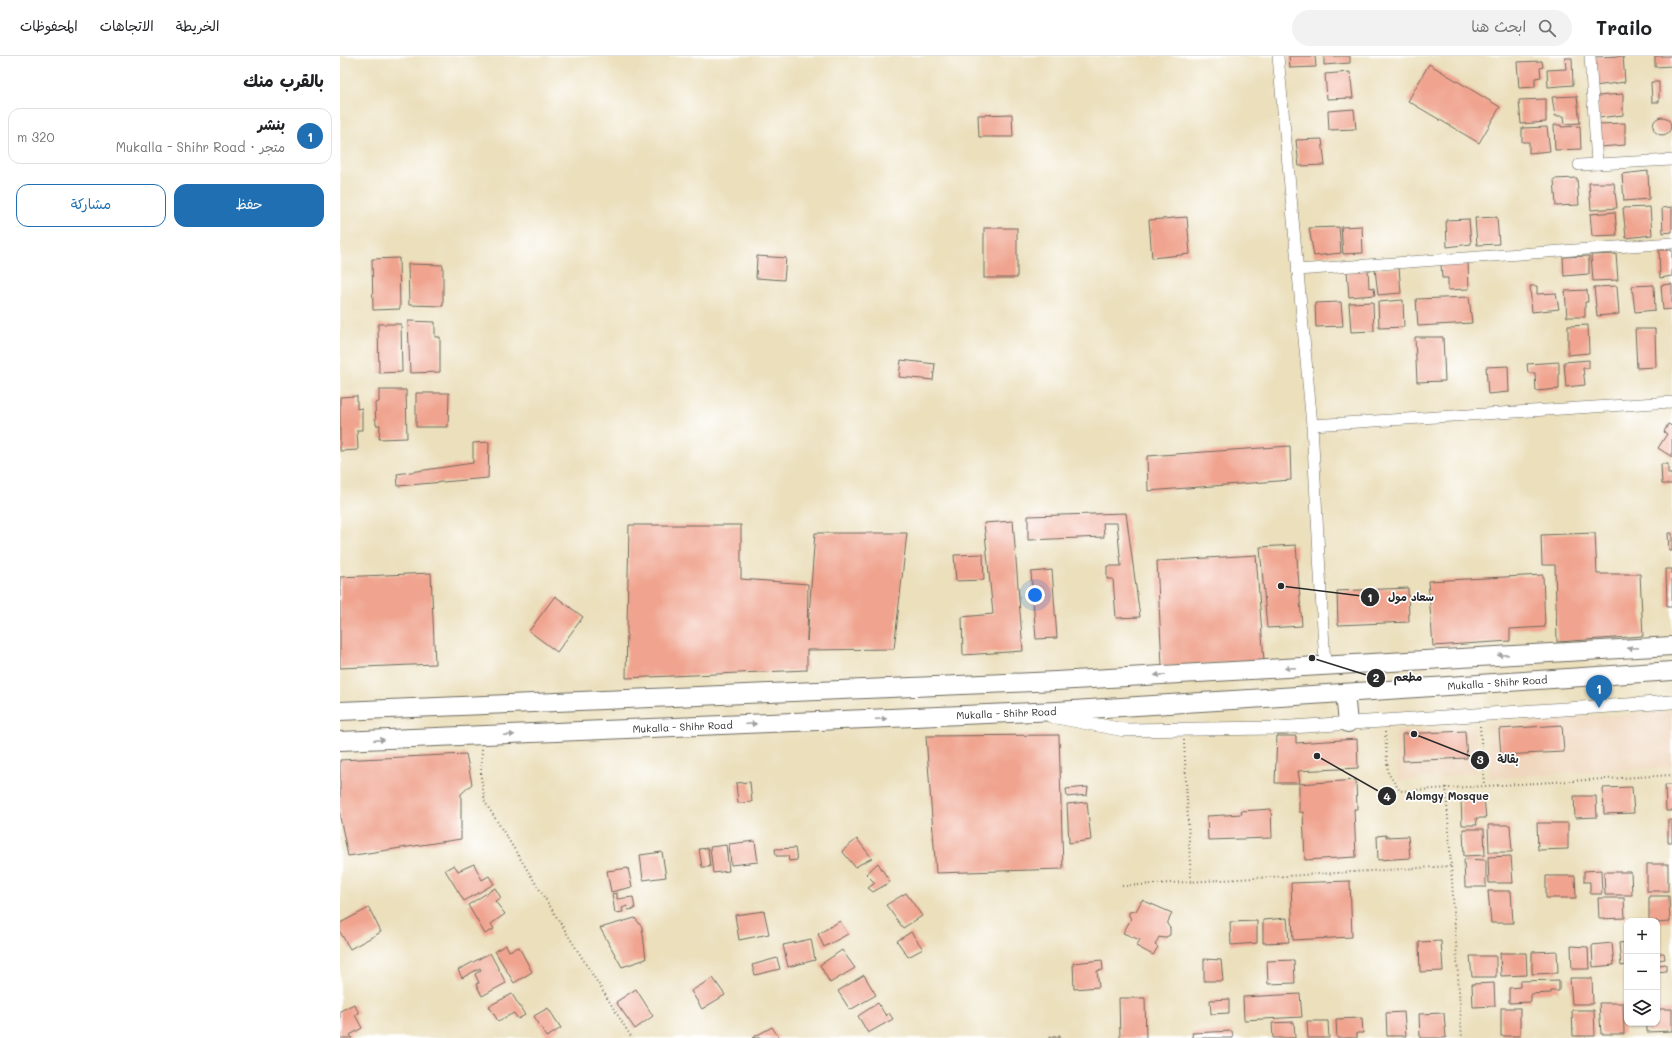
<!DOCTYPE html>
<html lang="ar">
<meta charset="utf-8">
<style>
:root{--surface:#fff;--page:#f2f2f2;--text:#202124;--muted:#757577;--line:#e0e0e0;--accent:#1f6fb2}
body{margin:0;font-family:Mali,"Playpen Sans Arabic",sans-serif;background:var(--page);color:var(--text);direction:rtl}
.controls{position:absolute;right:12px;bottom:12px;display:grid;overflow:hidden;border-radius:8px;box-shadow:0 1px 3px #0004}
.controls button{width:36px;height:36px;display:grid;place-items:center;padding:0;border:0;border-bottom:1px solid var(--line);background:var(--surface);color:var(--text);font:20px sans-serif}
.you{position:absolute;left:695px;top:539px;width:14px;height:14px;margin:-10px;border:3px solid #fff;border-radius:50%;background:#1a73e8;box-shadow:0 0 0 6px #1a73e833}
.badge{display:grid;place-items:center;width:26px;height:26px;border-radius:50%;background:var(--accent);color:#fff;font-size:13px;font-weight:700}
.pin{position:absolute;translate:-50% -33px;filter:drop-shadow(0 1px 2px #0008)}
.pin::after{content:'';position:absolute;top:21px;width:14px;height:12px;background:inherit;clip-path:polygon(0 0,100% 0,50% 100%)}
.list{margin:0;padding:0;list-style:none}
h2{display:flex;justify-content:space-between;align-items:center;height:52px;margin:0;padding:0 16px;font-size:17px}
h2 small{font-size:13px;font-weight:400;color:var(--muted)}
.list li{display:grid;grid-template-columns:26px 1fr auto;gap:12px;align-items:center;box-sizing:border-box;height:56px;margin:0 8px 8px;padding:0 8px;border:1px solid var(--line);border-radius:12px}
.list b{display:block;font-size:15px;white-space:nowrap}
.list p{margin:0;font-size:13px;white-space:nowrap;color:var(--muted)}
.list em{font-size:13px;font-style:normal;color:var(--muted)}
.actions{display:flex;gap:8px;padding:12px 16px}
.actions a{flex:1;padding:9px 0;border:1px solid var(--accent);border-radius:12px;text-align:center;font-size:14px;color:var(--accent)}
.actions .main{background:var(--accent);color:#fff}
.icon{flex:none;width:22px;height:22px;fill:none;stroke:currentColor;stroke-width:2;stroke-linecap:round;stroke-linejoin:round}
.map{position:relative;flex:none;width:1332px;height:982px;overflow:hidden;direction:ltr}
header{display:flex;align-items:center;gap:24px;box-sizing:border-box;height:56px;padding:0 20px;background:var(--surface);border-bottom:1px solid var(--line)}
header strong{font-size:19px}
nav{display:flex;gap:22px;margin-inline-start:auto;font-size:14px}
.search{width:280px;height:36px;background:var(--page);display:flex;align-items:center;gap:10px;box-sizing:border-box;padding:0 14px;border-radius:22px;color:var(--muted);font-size:15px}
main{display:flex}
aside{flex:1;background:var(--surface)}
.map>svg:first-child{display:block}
</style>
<header>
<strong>Trailo</strong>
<div class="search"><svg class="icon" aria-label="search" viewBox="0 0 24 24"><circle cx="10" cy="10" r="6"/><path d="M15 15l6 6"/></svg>ابحث هنا</div>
<nav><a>الخريطة</a><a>الاتجاهات</a><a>المحفوظات</a></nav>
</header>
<main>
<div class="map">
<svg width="1332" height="982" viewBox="0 0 1332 982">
<rect width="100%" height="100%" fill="#fff"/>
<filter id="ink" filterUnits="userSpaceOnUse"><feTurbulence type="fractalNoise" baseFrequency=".025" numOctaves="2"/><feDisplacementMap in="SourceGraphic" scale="8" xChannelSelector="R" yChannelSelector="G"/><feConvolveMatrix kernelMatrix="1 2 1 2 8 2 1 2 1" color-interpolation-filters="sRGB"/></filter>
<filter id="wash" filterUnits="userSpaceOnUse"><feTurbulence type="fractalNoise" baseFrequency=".012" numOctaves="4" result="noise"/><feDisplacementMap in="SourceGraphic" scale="16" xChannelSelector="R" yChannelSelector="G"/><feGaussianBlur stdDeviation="0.9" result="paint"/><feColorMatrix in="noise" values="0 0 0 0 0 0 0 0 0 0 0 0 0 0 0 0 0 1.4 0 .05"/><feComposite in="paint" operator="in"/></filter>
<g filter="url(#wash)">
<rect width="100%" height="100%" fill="#ebdfbc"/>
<!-- built -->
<g fill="#efd6bc">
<path d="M1332,655V711L1150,722L1149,668Z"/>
<path d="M1134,670L1135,717L1058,725L1055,676Z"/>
</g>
<g id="blocks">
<!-- building -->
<g fill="#f0a48f">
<path d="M949,0H975L976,11L950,12Z"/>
<path d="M984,0H1010V7L984,9Z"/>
<path d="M1283,0L1285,26L1255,30L1253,1Z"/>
<path d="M1315,0H1332V10L1315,11Z"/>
<path d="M1225,2H1232L1233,29L1208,31L1207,14L1226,13Z"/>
<path d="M1202,5L1203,11L1200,12L1201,21L1195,22V31L1179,32L1177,6Z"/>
<path d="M1089,8L1160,51L1139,87L1068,45Z"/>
<path d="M1010,16L1013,42L987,43L985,18Z"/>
<path d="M1311,26H1319V46H1312Z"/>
<path d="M1283,38V59L1259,62L1257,40Z"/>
<path d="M1237,40L1240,67L1225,68L1224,60H1215L1212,41Z"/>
<path d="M1206,43V66L1181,68L1179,44Z"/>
<path d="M1014,53L1016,73L989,74L988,55Z"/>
<path d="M672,58L673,81H639L638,59Z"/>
<circle cx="1322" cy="70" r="9"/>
<path d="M1285,67V89L1260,91L1258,68Z"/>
<path d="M1214,69H1221V71L1240,70L1241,93L1215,94Z"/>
<path d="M1207,71L1210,95L1189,97V86H1182V72Z"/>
<path d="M982,83L985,109L959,110L956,84Z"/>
<path d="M1308,115L1309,143L1284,145L1282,118Z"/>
<path d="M1237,122L1239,149L1216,150L1214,123Z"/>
<path d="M1249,127H1274L1277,152L1251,154Z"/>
<path d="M1310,151L1312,179L1286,182L1283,152Z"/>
<path d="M1332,151V176L1323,177L1322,152Z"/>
<path d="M1275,156L1277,179L1252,180L1250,158Z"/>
<path d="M847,161L850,198L812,202L809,164Z"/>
<path d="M1157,161L1159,188L1137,189L1135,162Z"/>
<path d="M1129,163L1131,188L1107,191L1106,164Z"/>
<path d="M1022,170L1023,197L1003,198L1001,171Z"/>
<path d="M999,171L1001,197L974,200L969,172Z"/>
<rect x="644" y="172" width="33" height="50"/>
<path d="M1319,194H1332V220L1320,222Z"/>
<path d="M1276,198L1278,224L1253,225L1251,199Z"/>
<path d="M417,200L446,202L444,224L416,222Z"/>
<path d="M1249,200V218L1224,220L1223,201Z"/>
<path d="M59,202L60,253L33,254L32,203Z"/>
<path d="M1128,206L1129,233L1108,234V222H1102L1101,208Z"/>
<path d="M68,208L103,209V250L69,249Z"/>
<path d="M1059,212L1061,237L1038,239L1035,213Z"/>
<path d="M1028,213L1029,231L1034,232L1035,239L1009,241L1007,214Z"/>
<path d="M1332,228V253L1323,254L1321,229Z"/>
<path d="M1314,229L1315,254L1295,256L1292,230Z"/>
<path d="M1190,230H1197V238L1216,237L1219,253L1192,256Z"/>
<path d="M1277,230L1279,258L1257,260L1254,231Z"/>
<path d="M1247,234L1248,246H1245V261H1227L1225,235Z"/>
<path d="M1129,241L1132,267L1078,270L1076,243Z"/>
<path d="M1063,244L1064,271L1039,272L1038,246Z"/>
<path d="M1001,246L1003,270L976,271L975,247Z"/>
<path d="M1033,246L1034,275L1011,276L1009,247Z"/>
<path d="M68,265L95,266V281H100V316L70,317Z"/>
<path d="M38,268H61L62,316L39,317Z"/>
<path d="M1248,269L1249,297L1228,299V270Z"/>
<path d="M1295,273H1315L1316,311L1297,312Z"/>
<path d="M1075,281H1103L1105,325L1077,326Z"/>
<path d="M561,304L595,308L593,324L559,321Z"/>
<path d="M1249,304V312H1243L1245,329L1226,331L1224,306Z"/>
<path d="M1219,306V333L1196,335L1195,317H1188L1187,308Z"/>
<path d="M1168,310L1169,336L1148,338L1146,311Z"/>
<path d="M39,334H66L67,382L39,383L40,369H36L35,347L39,346Z"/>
<path d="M76,337H109L108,371H76Z"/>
<path d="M17,340V353L22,352V374H17L18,394L0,395V341Z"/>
<path d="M1328,368L1332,370V401L1318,392L1327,378L1324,376Z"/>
<path d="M149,386L148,422L58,430L57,418L133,407V387Z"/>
<path d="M950,390L951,424L808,435L807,400Z"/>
<path d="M1321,408H1328V418H1332V428H1322Z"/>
<path d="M786,457L800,561L776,562L773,523H767V510H781L777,467H763L764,481L688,484V460Z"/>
<path d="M673,465L683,595L623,599L622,561L653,558L644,467Z"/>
<path d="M289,469H401V523L468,528L467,585L475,477H567L554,593L467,594V614L286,622Z"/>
<path d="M1255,477L1257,518H1300L1303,580L1217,586L1215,509H1202L1201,479Z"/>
<path d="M1328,477H1332V495H1329Z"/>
<path d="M956,489L962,570L927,572L920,491Z"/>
<path d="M643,498L644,524L616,525L614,499Z"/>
<path d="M916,499L924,605L822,610L817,505Z"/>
<path d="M1326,513H1332V551H1327Z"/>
<path d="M712,514L717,582L696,583L691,516Z"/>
<path d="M91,517L95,608L0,612V521Z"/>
<path d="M1203,519L1205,571L1170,573V585L1093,590L1088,525Z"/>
<path d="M1068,532L1069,566L998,569L997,535Z"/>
<path d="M215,540L243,561L217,596L189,575Z"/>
<path d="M1222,669L1224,696L1161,699L1159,673Z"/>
<path d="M1125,675L1127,702L1063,705L1062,678Z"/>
<path d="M719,679L723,813L596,817L586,680Z"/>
<path d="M937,680H956V687L1017,683L1018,712L958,715L960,727H935Z"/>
<path d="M126,698L132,728L121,738V783L8,800L0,761V704Z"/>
<path d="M1016,724L1017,753H1014L1016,801L965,804L963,756H959V728Z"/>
<path d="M410,726L412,746L398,747L396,727Z"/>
<path d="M1325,729H1332V755H1326Z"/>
<path d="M748,731L747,739L727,741L726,733Z"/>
<path d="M1292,731L1294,757L1264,758L1263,732Z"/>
<path d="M1234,740H1256L1257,761L1235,762Z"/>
<path d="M1121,742H1144L1146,762H1136L1137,769H1122Z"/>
<path d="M747,746L751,784L729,787L727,748Z"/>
<path d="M931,753L932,782L868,784L867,760L902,758L901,755Z"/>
<rect x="1328" y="764" width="4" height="22"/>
<path d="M1197,767H1228V793L1198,794Z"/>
<path d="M1148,769H1170L1172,796H1149Z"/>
<path d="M1123,773H1144L1145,799L1124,800Z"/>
<path d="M1046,779V781L1068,780L1070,802L1038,804L1037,780Z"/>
<path d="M517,783L532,802L515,811L502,795Z"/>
<path d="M415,785L418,806L391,809L389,788Z"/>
<path d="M386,789L389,815L373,817L370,791Z"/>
<path d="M368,792L370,811H362L359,793Z"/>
<path d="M455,792L457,804L449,805L448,800H436L435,793Z"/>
<path d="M322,796L326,821L303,824L300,799Z"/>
<path d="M1171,800L1173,827H1149L1148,801Z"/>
<path d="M1124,803L1146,804V831H1125Z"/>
<path d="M538,807L550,826L533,836L528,832L535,827L526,818Z"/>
<path d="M134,808L142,824L149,820L154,828L124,845L105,814L114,809L118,815Z"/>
<rect x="1307" y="808" width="21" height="27"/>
<path d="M288,812L292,831L271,836L267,815Z"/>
<path d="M1261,814L1262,838H1250V826H1244V815Z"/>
<path d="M1264,816H1291L1292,839H1265Z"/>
<path d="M1206,820H1235L1236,842H1206Z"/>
<path d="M1010,825L1012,881L953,884L951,827Z"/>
<path d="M155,832L161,842L155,845L165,858L151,868L154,873L145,878L128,849Z"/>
<path d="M1148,835H1171L1173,867H1151Z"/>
<path d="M277,837V843L293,841L295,853L288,854L287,850L282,852L283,856L275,857L272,838Z"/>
<path d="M566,837L582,860L563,872L546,849Z"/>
<path d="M1309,840H1329L1330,866L1317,867V865H1309Z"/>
<path d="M1258,842H1284L1285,862L1259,863Z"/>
<path d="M802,844L832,857L827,868L830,872V879L824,882L819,881L815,889L818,891L813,899L796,890L800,884L783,877L791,863L789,860V856L796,855Z"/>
<path d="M29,852L41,876L10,893L0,876V867Z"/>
<path d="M424,855L429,878L399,884L395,859Z"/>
<path d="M295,862L302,871L306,903L282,911L260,872Z"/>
<path d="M947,862L949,886L923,887V864Z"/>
<path d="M500,865L508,878L484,891L478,878Z"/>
<path d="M917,865V887L891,889L890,866Z"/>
<path d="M571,876L583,893L568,901L557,885Z"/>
<path d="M471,883L475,904L448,911L443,889Z"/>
<path d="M1101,885L1103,915L1080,916L1079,886Z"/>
<path d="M1287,886V909L1281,910L1279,887Z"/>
<path d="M1272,887L1274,909L1253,911L1252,889Z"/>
<path d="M166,889L169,895L179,891L192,916L174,927L155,895Z"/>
<path d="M1231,890L1248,891L1249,913H1232Z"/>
<path d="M502,894L515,912L490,927L480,909Z"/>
<path d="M1217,895L1218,917L1192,918V896Z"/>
<path d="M150,897L166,927L142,940L136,928L139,927L135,918L141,914L140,912L122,922L118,914Z"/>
<path d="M1160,897H1186L1187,919L1161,920Z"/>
<path d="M1317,897H1324L1325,903L1318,904L1319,909L1326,908V915L1317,916Z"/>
<path d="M1130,900H1156V921H1132Z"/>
<path d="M437,902L440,913L415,919L412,909Z"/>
<path d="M864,903L881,904L883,925H864Z"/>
<path d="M762,904L763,914L757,915L759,931L734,933L733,907Z"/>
<path d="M954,904L955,927L928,928L927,905Z"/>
<path d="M524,919L536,939L510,954L498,935Z"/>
<path d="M373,922L385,939L362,953L351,935Z"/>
<path d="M1230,922H1252L1253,948H1232Z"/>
<path d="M1219,924V935H1211V937L1191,938V946L1169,947V932L1180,931V925Z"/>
<path d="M1154,927L1155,950L1133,951L1132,928Z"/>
<path d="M296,933L313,960L295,973L276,946Z"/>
<path d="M172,938L185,959L178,963L174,957L158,965L149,950Z"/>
<path d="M960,938L962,961L904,964L903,941Z"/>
<path d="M779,942H805L806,982H780Z"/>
<path d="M889,943V957L871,958L870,944Z"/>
<path d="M538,947L546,960L549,957L553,963L528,977L518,960Z"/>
<path d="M1259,947H1283L1284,978H1261Z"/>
<path d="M14,948L19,957L15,959L22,972L10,979L12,982H0V955Z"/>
<path d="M208,952L221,972L207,981L194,960Z"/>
<rect x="1161" y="952" width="19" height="28"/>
<path d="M1317,953H1332V975L1307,976V967H1317Z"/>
<path d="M1232,954H1254L1255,980H1233Z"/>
<path d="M1064,956L1066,980H1047L1046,957Z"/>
<path d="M1104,957L1106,982H1080L1079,958Z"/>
<path d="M1022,962L1023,977H1017V982H997L996,963Z"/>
<path d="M967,965H988L989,982H968Z"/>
<path d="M954,966L955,982H933L932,967Z"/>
<path d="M432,971L439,982H412Z"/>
<path d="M892,975L893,982H853L852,977Z"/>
<path d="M720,979V982H710V981Z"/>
</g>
</g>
</g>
<g filter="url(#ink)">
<use href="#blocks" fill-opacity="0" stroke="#6e6a5e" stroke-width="1"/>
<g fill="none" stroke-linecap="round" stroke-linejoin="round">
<defs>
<g id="minor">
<path d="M938,0L972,369L985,610"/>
<path d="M1250,0L1257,108"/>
<path d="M1239,109L1332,104"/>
<path d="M957,214L1332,187"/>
<path d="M972,369L1332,346"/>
</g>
<path id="tertiary" d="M711,660L784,674L936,672L1332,646"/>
<g id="trunk">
<path d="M1005,637L1008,667"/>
<path d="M0,655L716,625L1332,590"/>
<path id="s1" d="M0,685L717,655L987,638L1332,615"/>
</g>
</defs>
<!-- minor casing -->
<use href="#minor" stroke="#6e6a5e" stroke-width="12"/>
<!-- tertiary casing -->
<use href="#tertiary" stroke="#6e6a5e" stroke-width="14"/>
<!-- trunk casing -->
<use href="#trunk" stroke="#6e6a5e" stroke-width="20"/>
<!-- path -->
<g stroke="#6e6a5e" stroke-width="2" stroke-dasharray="1 3" stroke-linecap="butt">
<path d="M1140,670L1144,729"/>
<path d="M1045,676L1048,717L1060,735L1332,719"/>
<path d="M844,684L851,826"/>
<path d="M142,693L141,721L145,746L292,982"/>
<path d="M1106,731L1122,982"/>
<path d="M782,830L1111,810"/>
</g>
<!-- minor -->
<use href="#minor" stroke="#fff" stroke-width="11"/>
<!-- tertiary -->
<use href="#tertiary" stroke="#fff" stroke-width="13"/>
<!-- trunk -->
<use href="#trunk" stroke="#fff" stroke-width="18"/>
</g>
<!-- one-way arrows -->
<defs><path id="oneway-solid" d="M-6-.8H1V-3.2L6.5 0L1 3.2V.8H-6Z"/></defs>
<g fill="#a0a0a0">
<use href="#oneway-solid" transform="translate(1293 592) rotate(177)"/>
<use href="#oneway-solid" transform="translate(1163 599) rotate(177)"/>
<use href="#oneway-solid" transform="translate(950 612) rotate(177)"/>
<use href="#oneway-solid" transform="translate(820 619) rotate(177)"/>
<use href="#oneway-solid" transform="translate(541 663) rotate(-3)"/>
<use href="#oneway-solid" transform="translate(411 668) rotate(-3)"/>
<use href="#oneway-solid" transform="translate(169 679) rotate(-2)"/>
<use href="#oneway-solid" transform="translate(39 684) rotate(-2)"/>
</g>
</g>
<g text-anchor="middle" stroke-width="3.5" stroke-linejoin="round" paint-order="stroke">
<!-- street labels -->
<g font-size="10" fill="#2b2b2b" stroke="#fff">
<text dy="4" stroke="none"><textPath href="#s1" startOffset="1159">Mukalla - Shihr Road</textPath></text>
<text dy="4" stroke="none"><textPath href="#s1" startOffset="667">Mukalla - Shihr Road</textPath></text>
<text dy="4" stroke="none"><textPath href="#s1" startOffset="343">Mukalla - Shihr Road</textPath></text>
</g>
</g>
<!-- callouts -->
<path fill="none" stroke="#2b2b2b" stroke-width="1.5" d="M941 530L1030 541M972 602L1036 622M1074 678L1140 704M977 700L1047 740"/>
<g fill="#2b2b2b" stroke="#fff" stroke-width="1.5">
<circle cx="941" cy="530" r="4"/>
<circle cx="972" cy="602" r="4"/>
<circle cx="1074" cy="678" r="4"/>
<circle cx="977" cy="700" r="4"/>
<circle cx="1030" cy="541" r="10"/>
<circle cx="1036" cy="622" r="10"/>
<circle cx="1140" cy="704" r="10"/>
<circle cx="1047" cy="740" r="10"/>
</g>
<g font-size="12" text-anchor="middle" font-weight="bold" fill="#fff">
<text x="1030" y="546">1</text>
<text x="1036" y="626">2</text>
<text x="1140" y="708">3</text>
<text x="1047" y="745">4</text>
</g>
<g font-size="11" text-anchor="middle" font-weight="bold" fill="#2b2b2b" stroke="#fff" stroke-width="3.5" stroke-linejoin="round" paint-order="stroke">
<text x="1071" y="545">سعاد مول</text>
<text x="1068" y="625">مطعم</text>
<text x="1168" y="707">بقالة</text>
<text x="1107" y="744">Alomgy Mosque</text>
</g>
</svg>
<div class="controls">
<button>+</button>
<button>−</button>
<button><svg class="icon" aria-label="layers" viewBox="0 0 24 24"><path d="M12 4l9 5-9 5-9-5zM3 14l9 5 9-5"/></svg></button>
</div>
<div class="you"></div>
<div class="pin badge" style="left:1259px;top:652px">1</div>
</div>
<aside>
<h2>بالقرب منك<small></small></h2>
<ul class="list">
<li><span class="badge">1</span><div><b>بنشر</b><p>متجر · Mukalla - Shihr Road</p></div><em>320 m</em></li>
</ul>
<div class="actions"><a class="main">حفظ</a><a>مشاركة</a></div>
</aside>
</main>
